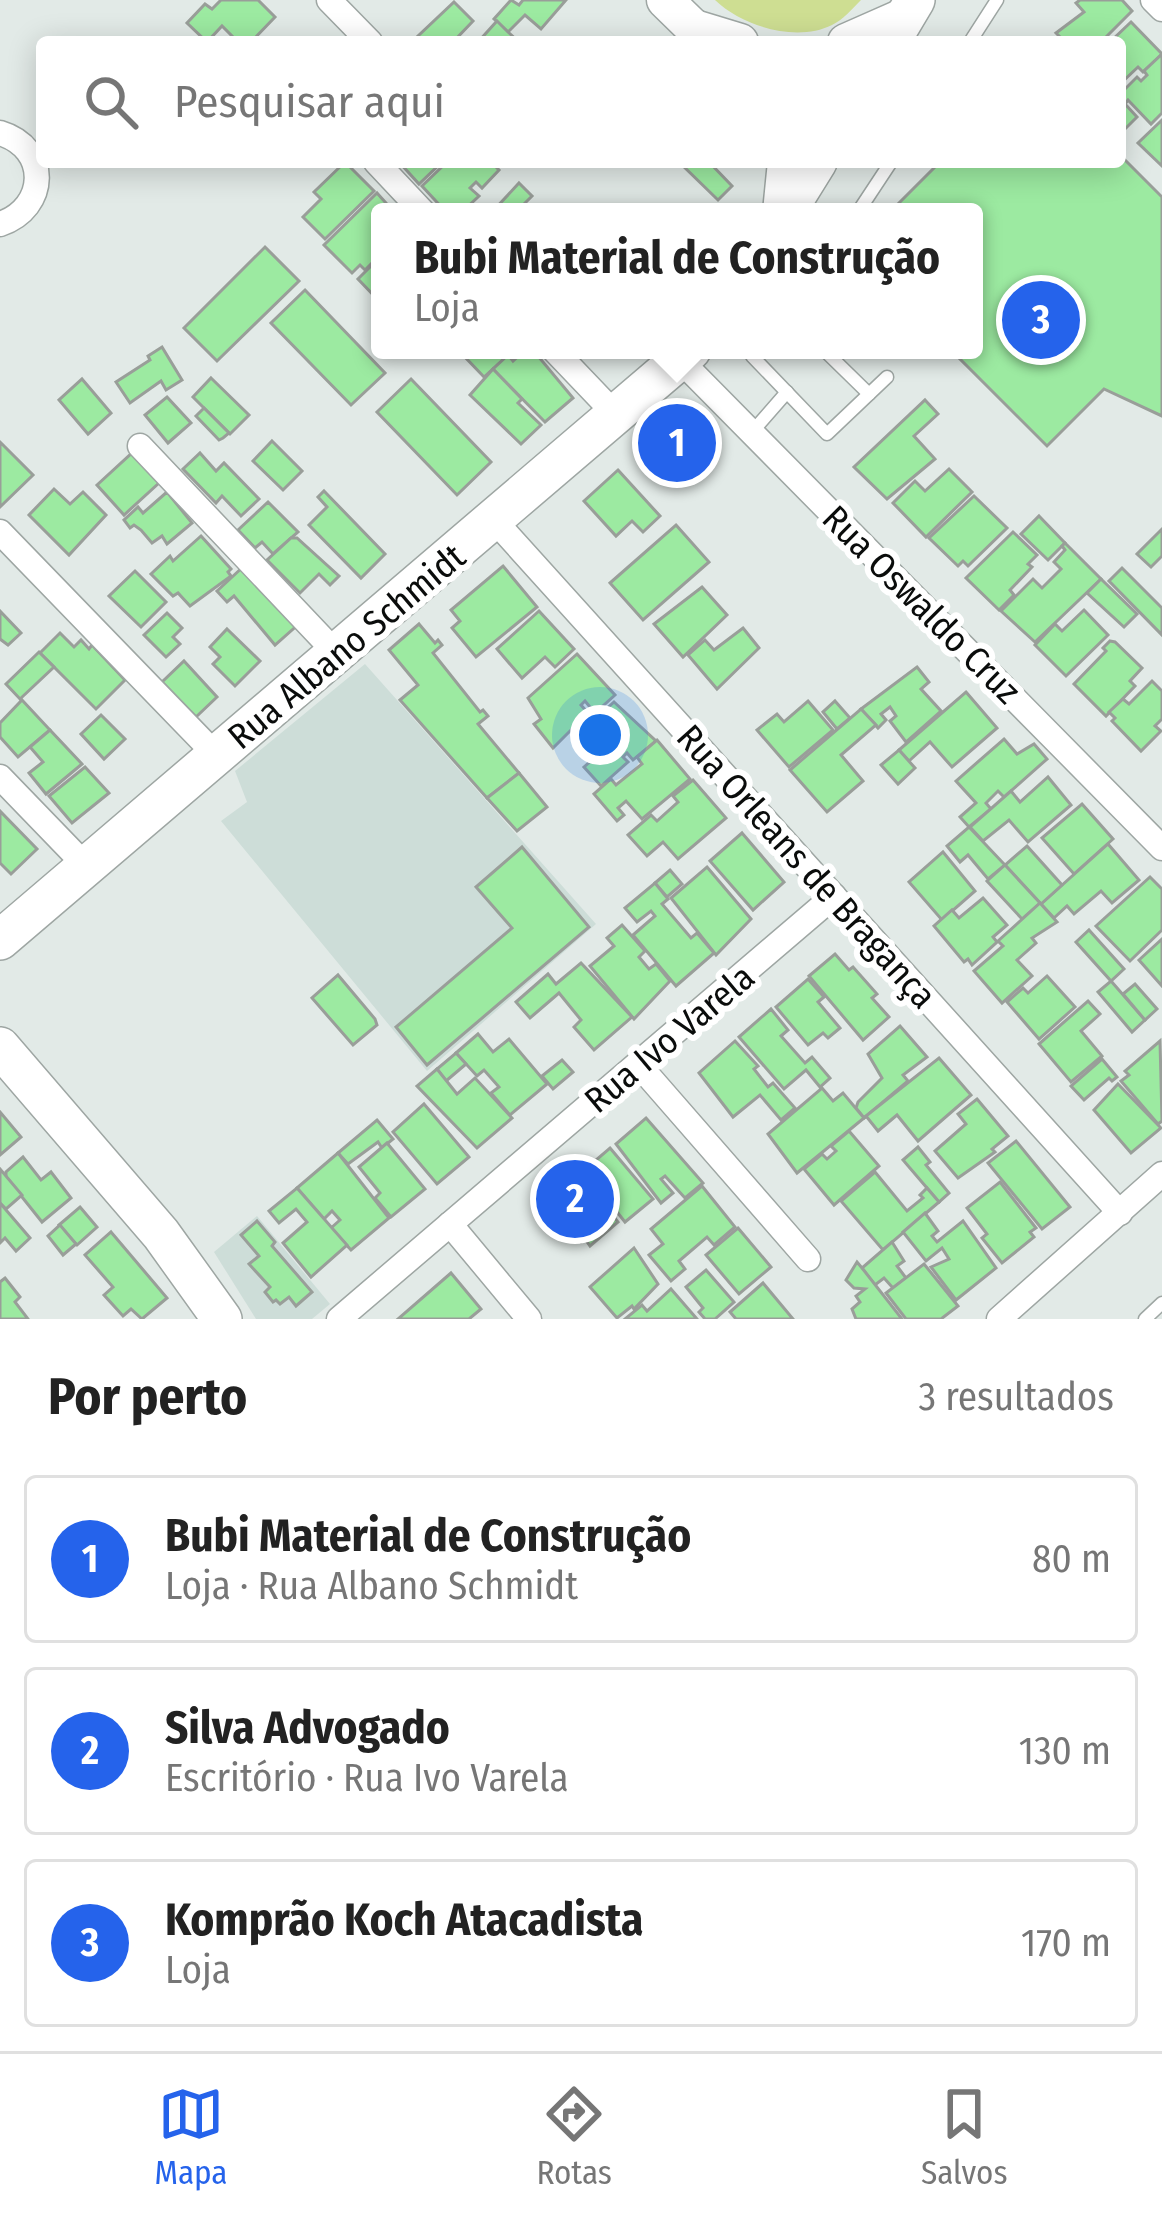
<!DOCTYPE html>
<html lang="pt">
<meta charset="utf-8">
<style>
:root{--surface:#fff;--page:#f6f6f6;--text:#222;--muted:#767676;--line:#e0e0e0;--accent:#2563eb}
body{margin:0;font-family:"Fira Sans Condensed",sans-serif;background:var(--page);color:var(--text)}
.you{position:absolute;left:600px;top:735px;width:42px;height:42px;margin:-30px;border:9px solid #fff;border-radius:50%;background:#1a73e8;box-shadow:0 0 0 18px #1a73e833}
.badge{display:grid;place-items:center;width:78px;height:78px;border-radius:50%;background:var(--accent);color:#fff;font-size:39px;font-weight:700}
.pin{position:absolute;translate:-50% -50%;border:6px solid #fff;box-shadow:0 3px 12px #0006}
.popup{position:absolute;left:371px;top:203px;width:612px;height:156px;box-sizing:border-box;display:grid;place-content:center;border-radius:12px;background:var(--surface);filter:drop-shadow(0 3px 9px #0005);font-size:39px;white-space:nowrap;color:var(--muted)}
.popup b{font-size:45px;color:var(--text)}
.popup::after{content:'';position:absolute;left:50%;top:100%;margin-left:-24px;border:24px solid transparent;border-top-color:var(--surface)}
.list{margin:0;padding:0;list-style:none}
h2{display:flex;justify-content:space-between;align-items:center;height:156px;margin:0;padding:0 48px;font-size:51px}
h2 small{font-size:39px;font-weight:400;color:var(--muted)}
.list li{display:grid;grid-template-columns:78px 1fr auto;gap:36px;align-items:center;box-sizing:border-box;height:168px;margin:0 24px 24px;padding:0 24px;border:3px solid var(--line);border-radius:12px}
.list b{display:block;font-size:45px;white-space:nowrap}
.list p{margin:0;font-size:39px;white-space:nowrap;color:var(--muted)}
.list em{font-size:39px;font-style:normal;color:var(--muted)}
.icon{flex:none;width:66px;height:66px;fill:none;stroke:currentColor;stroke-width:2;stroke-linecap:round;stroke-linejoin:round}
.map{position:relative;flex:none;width:1162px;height:1319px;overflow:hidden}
.search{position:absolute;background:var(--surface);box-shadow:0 6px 30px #0003;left:36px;right:36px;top:36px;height:132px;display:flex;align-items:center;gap:30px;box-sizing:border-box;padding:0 42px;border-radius:12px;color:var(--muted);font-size:45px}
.sheet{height:732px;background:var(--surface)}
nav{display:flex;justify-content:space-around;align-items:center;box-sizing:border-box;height:168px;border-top:3px solid var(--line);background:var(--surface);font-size:33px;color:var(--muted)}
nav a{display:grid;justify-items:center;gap:6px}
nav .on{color:var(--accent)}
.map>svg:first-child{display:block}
</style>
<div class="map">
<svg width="1162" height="1319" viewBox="0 0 1162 1319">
<rect width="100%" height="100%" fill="#e2eae7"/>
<!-- built -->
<g fill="#cdddd8">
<path d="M365,664L596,924L427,1071L221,821L247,802L235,771Z"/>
<path d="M257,1216L330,1304L312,1319H256L214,1252Z"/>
</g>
<!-- green -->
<path fill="#cede92" d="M715,0H861C852,9 843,20 832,25C796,43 742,26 715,0Z"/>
<!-- building -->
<g fill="#9ceaa1" stroke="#999e99" stroke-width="3">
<path d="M221,0H258L275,17L251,42H238L222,26L207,42L187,23L205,4L212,9Z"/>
<path d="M511,0L519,5L523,0H566L541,29L525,15L508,32L494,19Z"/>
<path d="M1080,0H1122L1132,11L1101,42H1055L1060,37L1056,33L1084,12L1076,3Z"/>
<path d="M454,2L473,21L453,42H424L418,36Z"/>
<path d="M497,21L508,32L519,42H478Z"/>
<path d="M1131,22L1162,54L1143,72L1138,67L1120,84V42H1110Z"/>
<path d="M1162,54V113L1151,124L1128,100L1125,104L1137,117L1124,130L1120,126V94L1137,77L1141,81L1147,75L1144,71Z"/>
<path d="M1162,120V166L1138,143Z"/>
<path d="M1120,155L1162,197V416L1104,389L1047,446L951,350H974V212H890L940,162H1120Z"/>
<path d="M345,162L374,191L325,239L303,217L321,199L314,192Z"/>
<path d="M399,162H442L419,184Z"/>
<path d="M447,162H491L499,170L482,188L476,182L470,188L479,196L462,212H446L422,186Z"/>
<path d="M679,162H709L732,186L718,200Z"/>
<path d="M519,183L532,196L521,207L525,212H496L494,210Z"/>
<path d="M377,193L394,212H380V255L365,270L360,265L352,273L324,245Z"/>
<path d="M265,247L299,281L217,361L184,328Z"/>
<path d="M377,260L380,263V302L358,279Z"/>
<path d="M305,290L385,373L351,405L271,323Z"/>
<path d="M162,347L182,380L166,390L161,381L130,403L116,382L150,360L148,356Z"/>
<path d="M466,350H514L484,377L464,356Z"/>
<path d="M525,350H533L573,398L545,422L493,369L508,355L513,361Z"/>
<path d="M493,369L522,399L518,403L541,425L521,444L470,395Z"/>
<path d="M211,378L249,415L230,434L193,397Z"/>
<path d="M82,379L111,413L88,434L59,400Z"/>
<path d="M411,379L491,462L457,495L377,412Z"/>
<path d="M167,397L191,423L168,443L145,415Z"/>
<path d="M925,400L938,414L914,436L935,459L887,499L854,467Z"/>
<path d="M204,408L229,433L223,438L219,440L196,416Z"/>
<path d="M696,409L714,430L658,477L642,457Z"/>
<path d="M272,441L302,471L283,490L253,461Z"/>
<path d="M0,442L33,475L0,507Z"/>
<path d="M132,453L159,483L124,515L97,485Z"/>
<path d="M200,453L216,471L224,463L259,499L241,516L222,496L216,503L183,469Z"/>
<path d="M949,469L972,492L926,537L893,503L915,481L925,491Z"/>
<path d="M618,470L660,516L643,532L632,521L616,536L584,501Z"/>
<path d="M54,489L70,504L83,492L106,515L69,555L29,515Z"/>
<path d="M324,491L385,554L361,578L309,525L327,507L318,497Z"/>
<path d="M167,492L192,523L167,544L162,536L152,543L141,530L134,525L130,528L124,520L138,507L143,513Z"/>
<path d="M974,496L1007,528L968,566L963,561L958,566L929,538Z"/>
<path d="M268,502L298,532L273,554L262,542L255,548L238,530Z"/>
<path d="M1039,516L1065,543L1048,560L1021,534Z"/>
<path d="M676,525L709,562L643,620L610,583Z"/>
<path d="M1162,529V556L1151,567L1137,554Z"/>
<path d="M1013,532L1037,555L1028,564L1032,567L1010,590L1014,595L999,610L966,578Z"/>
<path d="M201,536L231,569L228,572L231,576L190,606L178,593L173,596L151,574L170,556L173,561Z"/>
<path d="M291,538H297L339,576L330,585L319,574L300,593L267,560Z"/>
<path d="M1065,543L1101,579L1035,642L1001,611L1033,579L1042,588L1061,569L1054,562L1065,550L1062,546Z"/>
<path d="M245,565L301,622L275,645L234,596L227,602L217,591Z"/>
<path d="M503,566L537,607L476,657L452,628L460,621L451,610Z"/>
<path d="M1122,568L1162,608V635L1109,581Z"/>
<path d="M135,571L166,602L141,627L109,596Z"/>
<path d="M1101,579L1137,614L1124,627L1087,593Z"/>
<path d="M702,587L727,615L683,657L654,624Z"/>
<path d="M1084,610L1108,635L1066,676L1035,645L1055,624L1062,631Z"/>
<path d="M0,611L21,633L8,645L0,639Z"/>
<path d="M539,611L574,649L555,667L545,657L522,678L497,649Z"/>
<path d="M167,613L182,628L173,637L180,644L166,657L144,635Z"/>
<path d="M419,624L435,643L438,640L442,645L433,653L480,712L483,710L488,716L478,724L519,773L487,798L400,700L418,685L389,650Z"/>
<path d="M743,628L759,648L717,689L688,655L705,640L714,650Z"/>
<path d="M227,629L260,661L235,686L213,664L220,657L210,647Z"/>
<path d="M60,633L74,647L81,640L89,649L92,645L125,680L96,709L40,653Z"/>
<path d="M1110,641L1115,642L1142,668L1130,681L1135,686L1106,716L1074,684L1106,651L1103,648Z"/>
<path d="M39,652L54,667L20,699L6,684Z"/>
<path d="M577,654L615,695L595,713L585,701L581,705L588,713L553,748L534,724L541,719L528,698Z"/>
<path d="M184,661L217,697L196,717L162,682Z"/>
<path d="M917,667L929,682L921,689L941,711L906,742L890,721L896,716L890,707L881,714L886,720L878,728L861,709Z"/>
<path d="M1152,681L1162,691V719L1155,726L1161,731L1141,751L1112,721L1115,718L1109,712L1123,699L1129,704Z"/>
<path d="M966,692L997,728L952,767L930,742L909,761L899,750Z"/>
<path d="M22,700L50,730L18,757L0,737V723Z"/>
<path d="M808,701L833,730L789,767L757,730L777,714L784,722Z"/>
<path d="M835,701L850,718L837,729L823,712Z"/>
<path d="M614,702L656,741L633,760L627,753L623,757L628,762L601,786L584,767L593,759L574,738Z"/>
<path d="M861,709L876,725L841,755L863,781L827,812L790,770Z"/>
<path d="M101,715L125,739L104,759L81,734Z"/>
<path d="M50,730L82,764L46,794L29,773L43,762L30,747Z"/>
<path d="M1004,739L1017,754L1034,744L1047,759L1004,797L998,791L986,803L991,809L969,827L960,817L976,803L956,781Z"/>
<path d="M657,740L690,779L642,819L626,801L618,808L624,815L617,821L594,794L611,779L616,785L642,764L637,757Z"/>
<path d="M899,750L915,768L898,784L881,765Z"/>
<path d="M85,767L109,793L72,823L49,796Z"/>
<path d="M519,773L547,807L517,831L487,798Z"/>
<path d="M1048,777L1071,805L1028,842L1009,820L983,841L970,827L1011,791L1020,802Z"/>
<path d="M693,780L726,818L678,859L663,842L647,856L628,835L651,815L657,821L678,802L673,796Z"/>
<path d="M1082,804L1113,839L1074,874L1042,838Z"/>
<path d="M0,811L37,849L11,874L0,863Z"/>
<path d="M969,827L1005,865L988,879L968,855L960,862L947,846Z"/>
<path d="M742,833L784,882L753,910L710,861Z"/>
<path d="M1108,844L1139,880L1112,903L1101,891L1074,914L1067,906L1054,918L1041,904Z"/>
<path d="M1027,846L1062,885L1041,904L1005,865Z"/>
<path d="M522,847L589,927L427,1065L396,1027L512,928L476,887Z"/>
<path d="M943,852L975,891L942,920L909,882Z"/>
<path d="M1005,865L1040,903L1022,919L987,881Z"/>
<path d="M707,867L751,919L716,955L671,898Z"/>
<path d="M670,870L682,884L667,897L655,883Z"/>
<path d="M1150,877L1162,889V930L1130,961L1096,926Z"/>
<path d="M655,883L668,899L662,904L691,938L697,933L714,953L676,986L633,935L655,916L651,911L637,922L625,908Z"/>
<path d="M983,898L1007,925L993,937L997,942L972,965L968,959L964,962L934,926L952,910L959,918Z"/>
<path d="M1040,903L1057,922L1032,938L1036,943L1017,960L1032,976L1002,1003L974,971L1003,946L998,941Z"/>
<path d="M622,925L645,951L639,957L649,969L656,964L670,981L634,1019L590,966L614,946L607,938Z"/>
<path d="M1089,930L1124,969L1111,981L1076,942Z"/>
<path d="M1162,939V986L1139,960Z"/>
<path d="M835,954L849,970L853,967L877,994L872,998L889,1017L863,1040L809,976Z"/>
<path d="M581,963L632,1017L594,1050L574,1027L581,1020L559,993L530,1018L516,1002L548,974L556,984Z"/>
<path d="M338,975L375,1019L377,1025L353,1045L312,998Z"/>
<path d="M1047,976L1075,1007L1039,1039L1007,1002L1023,988L1028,993Z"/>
<path d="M808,979L824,997L818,1002L840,1028L828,1038L823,1033L808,1045L776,1007Z"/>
<path d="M1111,981L1145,1020L1132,1032L1098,992Z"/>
<path d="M1135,984L1157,1009L1145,1020L1123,994Z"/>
<path d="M1088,1001L1100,1014L1081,1031L1102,1056L1071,1082L1039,1044Z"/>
<path d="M771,1009L788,1030L781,1036L805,1063L812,1057L830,1078L820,1087L806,1070L784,1089L739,1037Z"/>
<path d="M900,1026L927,1057L903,1075L908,1081L864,1118L856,1108L858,1102L882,1078L868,1054Z"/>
<path d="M478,1034L493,1052L509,1039L547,1084L510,1115L491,1093L499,1087L484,1070L477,1076L456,1053Z"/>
<path d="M735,1041L758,1066L754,1069L768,1087L773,1083L795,1108L781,1120L760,1095L733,1117L699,1073Z"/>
<path d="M1160,1041L1162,1121L1158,1124L1121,1081L1129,1075L1125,1071Z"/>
<path d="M456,1053L466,1064L446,1081L437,1069Z"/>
<path d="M939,1058L971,1095L918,1141L897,1115L878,1131L866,1116Z"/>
<path d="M1102,1059L1117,1077L1112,1081L1109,1078L1084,1100L1071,1086Z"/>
<path d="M562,1060L573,1072L553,1089L542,1076Z"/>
<path d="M437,1069L457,1094L475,1078L512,1118L477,1148L417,1086Z"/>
<path d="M1118,1084L1161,1128L1131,1153L1094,1110Z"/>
<path d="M822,1088L833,1101L843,1093L864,1118L797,1173L768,1134Z"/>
<path d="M977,1099L1008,1136L992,1149L995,1152L958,1178L935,1151L966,1124L958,1114Z"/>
<path d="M424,1104L469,1157L437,1184L393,1132Z"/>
<path d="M0,1112L21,1137L0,1155Z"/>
<path d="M646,1118L703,1183L685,1198L665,1176L661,1179L673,1193L661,1203L616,1144Z"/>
<path d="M377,1120L393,1139L382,1148L378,1142L348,1164L338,1153Z"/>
<path d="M849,1131L879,1166L834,1205L804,1169L822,1154L827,1159L836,1151L831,1146Z"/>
<path d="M1016,1141L1070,1207L1042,1229L988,1163Z"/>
<path d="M387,1143L425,1189L391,1217L375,1198L380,1193L359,1167Z"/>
<path d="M918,1147L930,1162L926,1165L949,1193L939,1202L903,1160Z"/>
<path d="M610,1148L653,1199L625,1222L606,1198L603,1201L582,1172Z"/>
<path d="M338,1153L389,1218L351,1250L331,1228L340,1220L332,1211L324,1219L297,1188Z"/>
<path d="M23,1157L41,1180L51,1172L71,1198L42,1222L6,1177V1172Z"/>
<path d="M0,1169L22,1195L6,1209L0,1203Z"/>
<path d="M875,1172L907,1211L923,1198L920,1195L927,1188L939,1202L883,1250L841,1201Z"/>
<path d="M581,1175L618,1222L590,1246L585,1239L581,1242L551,1200Z"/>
<path d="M1000,1182L1036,1228L1030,1232L1034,1237L1002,1263L982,1238L987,1234L967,1208Z"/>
<path d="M702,1186L735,1227L714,1245L707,1237L679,1261L685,1269L671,1281L649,1255L663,1244L651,1229Z"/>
<path d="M297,1188L347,1245L311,1277L283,1243L307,1222L296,1209L279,1223L269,1211Z"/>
<path d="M0,1203L30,1238L16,1251L5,1238L0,1243Z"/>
<path d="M80,1207L97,1227L77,1245L59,1225Z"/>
<path d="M925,1213L938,1231L932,1236L937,1242L963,1221L996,1268L956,1300L931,1267L949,1259L942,1248L926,1261L903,1232Z"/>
<path d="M257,1221L275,1242L272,1246L312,1292L296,1306L289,1297L280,1304L276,1300L273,1302L265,1292L270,1287L249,1264L259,1256L241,1235Z"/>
<path d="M60,1225L76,1244L63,1255L48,1236Z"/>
<path d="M738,1228L771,1267L739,1294L706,1255Z"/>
<path d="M111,1232L167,1298L142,1319L131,1309L123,1316L104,1295L113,1287L85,1255Z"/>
<path d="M892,1242L904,1261L897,1266L906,1278L893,1288L884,1278L875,1285L862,1268Z"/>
<path d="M634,1248L658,1284L634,1309L632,1306L617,1318L590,1287Z"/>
<path d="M857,1262L862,1268L902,1319H856L852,1309L860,1302L856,1296L865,1289L854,1288L846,1280Z"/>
<path d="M924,1264L958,1306L941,1319H906L886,1293Z"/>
<path d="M706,1270L734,1302L715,1319H705L699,1312L703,1308L686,1287Z"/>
<path d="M451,1273L481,1309L469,1319H398Z"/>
<path d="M5,1278L20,1297L15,1302L28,1319H0V1282Z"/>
<path d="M763,1283L793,1319H736L730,1312Z"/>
<path d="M671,1289L697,1319H625L642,1305L647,1311Z"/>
</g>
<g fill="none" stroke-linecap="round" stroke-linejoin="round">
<defs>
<g id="lane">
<path d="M970,42L997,0"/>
<path d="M858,212L891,162"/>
<path d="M757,350L752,356L827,434L887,377"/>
<path d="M824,350L869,394"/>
<path d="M752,432L787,392"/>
<path d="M1145,1319L1162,1303"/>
</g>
<g id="street">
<path d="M329,0L370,42"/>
<path d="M1153,0L1162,9"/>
<path d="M0,133C50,148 48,208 0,224"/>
<path d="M376,162L423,212"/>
<path d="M554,350L617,416"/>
<path d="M681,361L1162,848"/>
<path d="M140,446L337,654"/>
<path d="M494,520L1120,1213"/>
<path d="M0,532L217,756"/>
<path d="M0,777L87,867"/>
<path d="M638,1064L808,1259"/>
<path d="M450,1224L529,1319"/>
<path d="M339,1319L834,896"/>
<path d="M999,1319L1162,1174"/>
</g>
<g id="secondary">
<path d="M665,0L708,42"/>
<path d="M694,28L740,42"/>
<path d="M846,42L905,16"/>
<path d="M781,212L786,162"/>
</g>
<g id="primary">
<path d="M890,42L915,0"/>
<path d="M786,212L817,162"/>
<path d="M0,940L691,350"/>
<path d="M0,1047L161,1234L222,1319"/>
</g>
</defs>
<!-- lane casing -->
<use href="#lane" stroke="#9ea6a3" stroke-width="15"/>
<!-- street casing -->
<use href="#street" stroke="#9ea6a3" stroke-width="27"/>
<!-- secondary casing -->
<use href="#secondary" stroke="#9ea6a3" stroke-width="39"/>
<!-- primary casing -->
<use href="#primary" stroke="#9ea6a3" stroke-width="42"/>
<!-- lane -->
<use href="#lane" stroke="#fff" stroke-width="12"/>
<!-- street -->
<use href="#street" stroke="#fff" stroke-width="24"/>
<!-- secondary -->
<use href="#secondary" stroke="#fff" stroke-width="36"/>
<!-- primary -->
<use href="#primary" stroke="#fff" stroke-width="39"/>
</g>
<g text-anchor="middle" stroke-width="12" stroke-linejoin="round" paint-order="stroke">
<!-- street labels -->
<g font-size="36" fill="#0a0c0b" stroke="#fff">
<text transform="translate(922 604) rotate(45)" y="13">Rua Oswaldo Cruz</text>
<text transform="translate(346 646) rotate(-40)" y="13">Rua Albano Schmidt</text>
<text transform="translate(807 866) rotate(48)" y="13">Rua Orleans de Bragança</text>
<text transform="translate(669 1038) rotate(-40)" y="13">Rua Ivo Varela</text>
</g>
</g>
</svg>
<div class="you"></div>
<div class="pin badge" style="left:677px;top:443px">1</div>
<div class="popup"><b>Bubi Material de Construção</b>Loja</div>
<div class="pin badge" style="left:575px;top:1199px">2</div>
<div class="pin badge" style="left:1041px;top:320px">3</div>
<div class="search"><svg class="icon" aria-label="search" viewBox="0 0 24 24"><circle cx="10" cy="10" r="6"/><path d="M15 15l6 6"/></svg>Pesquisar aqui</div>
</div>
<section class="sheet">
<h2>Por perto<small>3 resultados</small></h2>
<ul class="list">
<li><span class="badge">1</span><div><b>Bubi Material de Construção</b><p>Loja · Rua Albano Schmidt</p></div><em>80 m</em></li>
<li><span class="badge">2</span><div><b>Silva Advogado</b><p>Escritório · Rua Ivo Varela</p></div><em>130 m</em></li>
<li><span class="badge">3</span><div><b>Komprão Koch Atacadista</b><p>Loja</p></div><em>170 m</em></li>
</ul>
</section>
<nav>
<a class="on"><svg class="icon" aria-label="map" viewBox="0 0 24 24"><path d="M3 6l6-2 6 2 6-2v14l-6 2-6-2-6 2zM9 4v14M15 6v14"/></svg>Mapa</a>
<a><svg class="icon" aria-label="directions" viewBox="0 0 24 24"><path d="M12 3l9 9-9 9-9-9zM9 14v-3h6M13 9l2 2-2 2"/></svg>Rotas</a>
<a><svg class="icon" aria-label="saved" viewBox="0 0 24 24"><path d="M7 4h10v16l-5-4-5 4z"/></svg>Salvos</a>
</nav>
